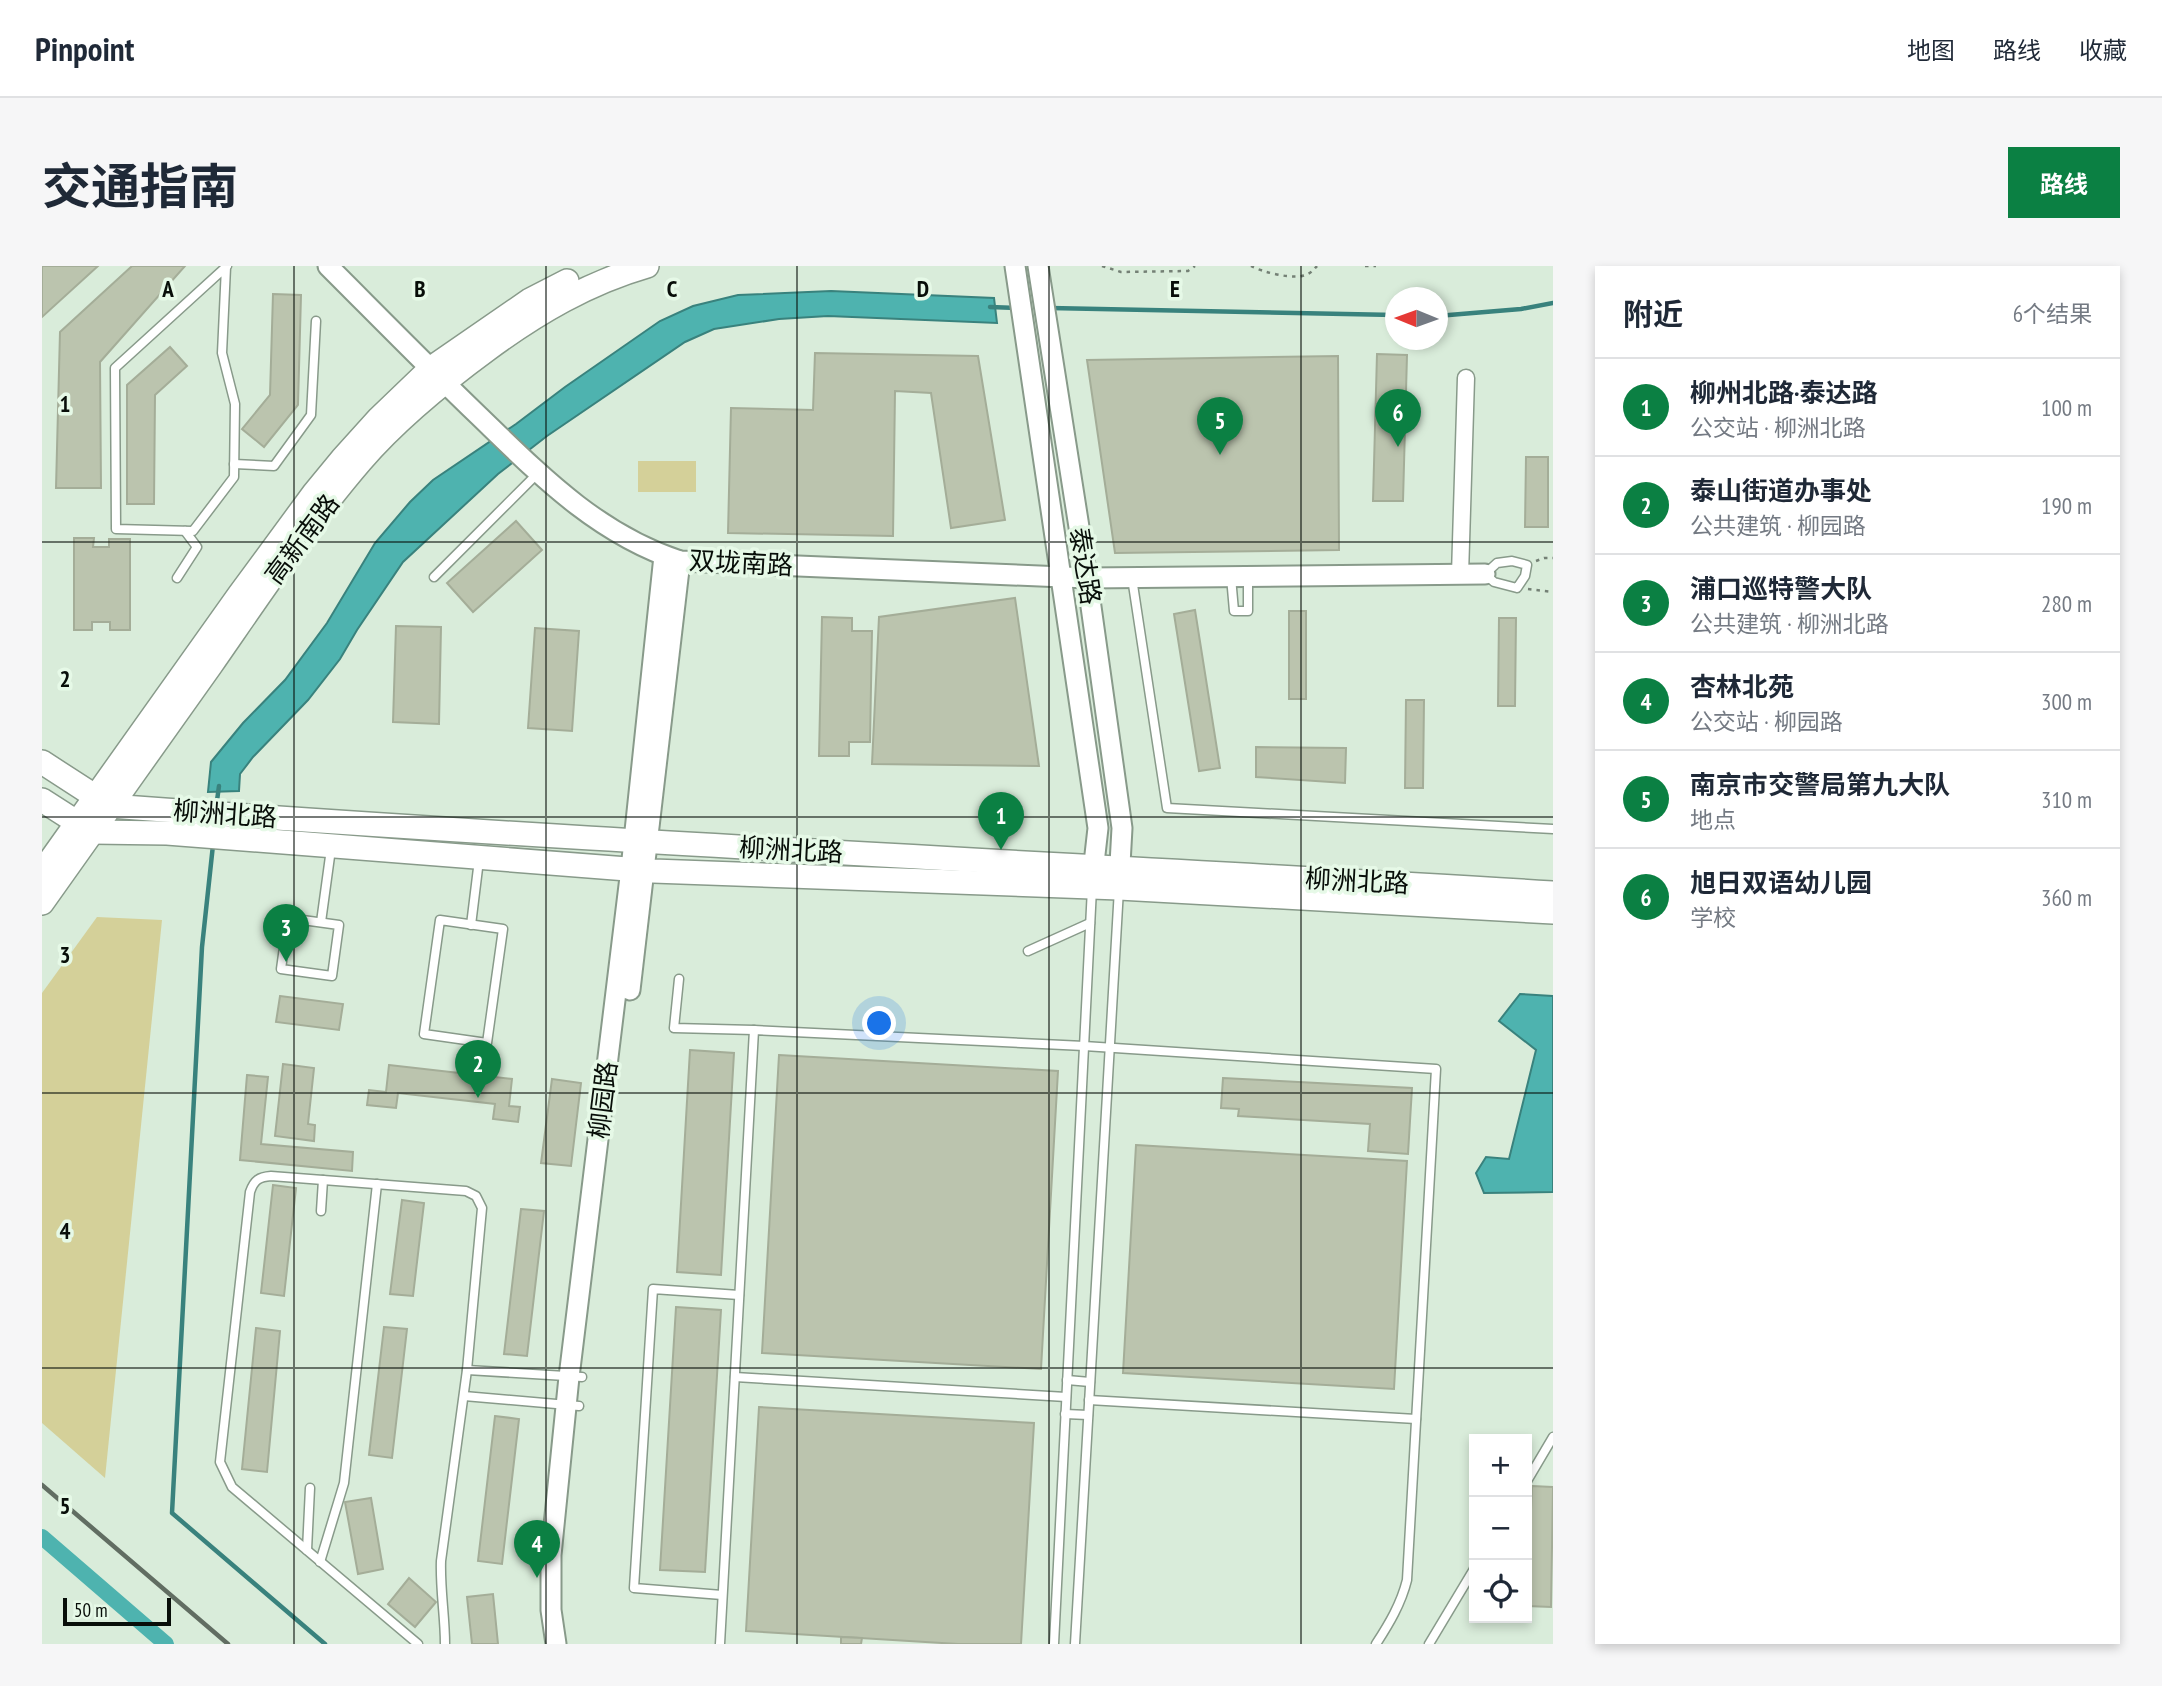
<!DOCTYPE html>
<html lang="zh">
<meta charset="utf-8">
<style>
:root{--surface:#fff;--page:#f6f6f7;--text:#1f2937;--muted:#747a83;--line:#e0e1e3;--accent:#0b8043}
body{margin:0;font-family:"PT Sans Narrow","Noto Sans SC",sans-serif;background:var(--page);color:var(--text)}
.controls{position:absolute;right:21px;bottom:21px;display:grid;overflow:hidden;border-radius:0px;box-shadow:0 4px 10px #0003}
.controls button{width:63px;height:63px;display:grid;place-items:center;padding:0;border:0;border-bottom:2px solid var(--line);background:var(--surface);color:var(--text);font:35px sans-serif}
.compass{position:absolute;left:1343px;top:21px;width:63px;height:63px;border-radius:50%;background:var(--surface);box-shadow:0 4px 10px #0003;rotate:271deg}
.scale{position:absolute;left:21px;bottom:18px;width:108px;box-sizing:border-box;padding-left:7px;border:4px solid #080e09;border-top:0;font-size:19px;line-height:24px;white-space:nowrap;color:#080e09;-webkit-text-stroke:5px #e6f9e7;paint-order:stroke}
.you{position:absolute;left:838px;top:758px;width:24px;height:24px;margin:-18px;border:5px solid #fff;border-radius:50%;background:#1a73e8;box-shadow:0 0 0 10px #1a73e833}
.badge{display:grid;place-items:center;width:46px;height:46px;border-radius:50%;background:var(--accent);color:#fff;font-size:23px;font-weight:700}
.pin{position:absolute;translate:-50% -58px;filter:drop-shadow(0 2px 4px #0008)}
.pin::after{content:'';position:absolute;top:37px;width:24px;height:21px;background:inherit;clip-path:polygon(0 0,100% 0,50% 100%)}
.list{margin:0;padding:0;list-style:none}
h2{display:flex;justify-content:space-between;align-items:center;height:91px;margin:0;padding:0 28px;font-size:30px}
h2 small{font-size:23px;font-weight:400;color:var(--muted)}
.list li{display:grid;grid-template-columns:46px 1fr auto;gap:21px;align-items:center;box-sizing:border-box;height:98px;padding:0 28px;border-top:2px solid var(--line)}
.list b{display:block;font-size:26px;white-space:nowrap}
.list p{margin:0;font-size:23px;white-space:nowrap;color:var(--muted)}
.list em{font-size:23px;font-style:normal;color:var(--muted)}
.icon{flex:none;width:38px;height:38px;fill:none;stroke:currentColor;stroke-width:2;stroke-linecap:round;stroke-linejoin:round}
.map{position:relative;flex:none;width:1511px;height:1378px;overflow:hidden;border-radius:0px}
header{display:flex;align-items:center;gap:42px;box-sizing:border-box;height:98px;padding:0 35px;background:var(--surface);border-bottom:2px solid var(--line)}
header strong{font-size:33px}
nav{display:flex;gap:38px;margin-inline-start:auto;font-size:24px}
.intro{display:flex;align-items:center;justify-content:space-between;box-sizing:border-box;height:168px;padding:0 42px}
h1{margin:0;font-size:49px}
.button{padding:18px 32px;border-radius:0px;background:var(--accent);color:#fff;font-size:24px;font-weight:700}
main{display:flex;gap:42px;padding:0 42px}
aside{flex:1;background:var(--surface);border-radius:0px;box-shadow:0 4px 10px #0003}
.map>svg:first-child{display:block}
</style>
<header>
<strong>Pinpoint</strong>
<nav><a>地图</a><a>路线</a><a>收藏</a></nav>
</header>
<div class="intro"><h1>交通指南</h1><a class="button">路线</a></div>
<main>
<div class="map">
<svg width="1511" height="1378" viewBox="0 0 1511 1378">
<rect width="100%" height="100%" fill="#d9ecda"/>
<!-- green -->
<g fill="#d4d099">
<rect x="596" y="195" width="58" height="31"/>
<path d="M55,651L120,654L63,1212L0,1157V727Z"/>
</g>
<!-- water -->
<g fill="#4eb3af" stroke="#39827d" stroke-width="2">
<path d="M789,25L952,32L955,57L786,50L737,53L672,63L643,76L505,170L456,208L361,296L315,364L298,393L266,434L211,491L198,508L197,525L166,526L169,496L201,457L243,414L285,357L333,277L368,236L391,214L474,158L523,121L618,55L651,40L696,29Z"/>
<path d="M1478,728L1511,730V926L1442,927L1434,907L1444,891L1467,893L1494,784L1457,755Z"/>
</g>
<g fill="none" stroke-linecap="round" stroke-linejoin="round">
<!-- stream -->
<g stroke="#39827d" stroke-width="4.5">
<path d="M948,41L975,42"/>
<path d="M1008,42L1353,49"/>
<path d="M1395,50L1479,43L1511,37"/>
<path d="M174,542L177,520"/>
<path d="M171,579L160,681L130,1247L283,1378"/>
</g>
<!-- canal -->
<path stroke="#4eb3af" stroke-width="16" d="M0,1271L124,1378"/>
</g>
<!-- building -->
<g fill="#bbc4ae" stroke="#a4ad98" stroke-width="2">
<path d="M0,0H56L0,51Z"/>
<path d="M90,0H143L58,96L59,222H14L18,66Z"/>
<path d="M231,28L259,29L256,139L222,181L200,163L228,129Z"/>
<path d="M128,81L145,100L113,129L112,238H85V119Z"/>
<path d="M773,87L936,90L963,254L909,262L889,127L853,125L851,270L686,267L689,142L771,144Z"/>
<path d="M1335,88L1365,89L1361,235H1331Z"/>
<path d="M1296,90L1297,284L1073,287L1045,94Z"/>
<path d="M1484,191H1506V261H1483Z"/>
<path d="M474,255L500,284L431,346L405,317Z"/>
<path d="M32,272H52L51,281H67V273H88V364H68V356H50V364H32Z"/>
<path d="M973,332L997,500L830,498L837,351Z"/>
<path d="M1153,344L1178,502L1157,505L1132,348Z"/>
<rect x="1247" y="345" width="17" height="88"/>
<path d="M780,351L810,352V365H830L828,476H807V490H777Z"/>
<path d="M1457,352H1474L1473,440H1456Z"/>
<path d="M354,360L399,361L397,458L351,456Z"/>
<path d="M493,362L537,365L530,465L486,462Z"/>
<path d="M1364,434H1382L1381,522H1363Z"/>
<path d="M1214,481L1304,482L1303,517L1214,511Z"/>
<path d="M238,730L301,738L297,764L234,756Z"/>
<path d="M648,784L692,787L679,1009L635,1006Z"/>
<path d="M737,789L1016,805L999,1103L720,1087Z"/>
<path d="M241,798L272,802L266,858L273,859L272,875L233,870Z"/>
<path d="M347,799L470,813L467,840L478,841L476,856L451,853L453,838L356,827L354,842L325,839L327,824L344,826Z"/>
<path d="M205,809L226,811L219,878L311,886L310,905L198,894Z"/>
<path d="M1181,812L1370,822L1366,888L1326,885L1328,858L1196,850L1197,843L1179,842Z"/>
<path d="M510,813L539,817L529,900L499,897Z"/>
<path d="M1094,879L1365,895L1352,1123L1081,1107Z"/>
<path d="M231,919L254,922L242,1030L219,1027Z"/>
<path d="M360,934L382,937L371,1030L348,1028Z"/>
<path d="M479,943L502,945L485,1090L462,1088Z"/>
<path d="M634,1041L679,1044L663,1306L618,1304Z"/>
<path d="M342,1061L365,1063L350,1192L327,1189Z"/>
<path d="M214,1062L238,1065L225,1206L200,1203Z"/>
<path d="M717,1141L992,1157L979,1378H916L704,1365Z"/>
<path d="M453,1150L477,1153L460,1298L436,1295Z"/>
<path d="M1490,1220L1511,1221L1509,1341L1485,1340Z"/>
<path d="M329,1232L341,1303L316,1308L303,1236Z"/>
<path d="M367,1312L394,1336L373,1361L346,1338Z"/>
<path d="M451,1328L456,1378H430L425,1331Z"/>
<path d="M799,1371L820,1372L819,1378H799Z"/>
</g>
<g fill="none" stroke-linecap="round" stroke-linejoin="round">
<defs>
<g id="service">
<path d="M184,1L180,87L193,138L192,211L151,265L74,263L73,102L185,0"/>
<path d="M192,198L232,200L269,149L274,55"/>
<path d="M1470,295L1485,299L1483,310L1475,322L1452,316L1443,308L1455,297Z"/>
<path d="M392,311L496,207"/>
<path d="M1189,311L1192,345H1206V312"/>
<path d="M135,312L155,281L143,265"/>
<path d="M1090,312L1125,542L1511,563"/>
<path d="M246,652L297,659L290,710L239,703Z"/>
<path d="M398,654L461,663L445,777L382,768Z"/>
<path d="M279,656L289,583"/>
<path d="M429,659L437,594"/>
<path d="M986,685L1048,657"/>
<path d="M637,713L632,762L712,764"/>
<path d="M279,945L281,914"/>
<path d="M425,1104L540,1111"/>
<path d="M693,1111L1024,1131"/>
<path d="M1025,1114L1048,1116"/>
<path d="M422,1130L537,1140"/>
<path d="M1047,1134L1374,1153"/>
<path d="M1023,1148L1046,1149"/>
<path d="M1485,1215L1511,1171"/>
<path d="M265,1284L268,1222"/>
<path d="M278,1296L302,1217L335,918"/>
<path d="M680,1329L592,1322L611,1023L697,1029"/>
<path d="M376,1378L190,1221L178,1196L208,926C212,914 217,911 229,910L424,925L434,930L440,942L425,1104L399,1295C398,1323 403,1350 403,1378"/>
<path d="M678,1378L712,764L1042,780L1394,803L1365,1314C1359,1338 1347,1358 1334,1378"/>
<path d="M1012,1378L1050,622"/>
<path d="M1033,1378L1077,623"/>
<path d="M1387,1378L1432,1303"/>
</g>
<path id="minor" d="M1418,309L1424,112"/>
<g id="tertiary">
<path d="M286,0C336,50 386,101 437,150C498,209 555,268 638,295L1045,312L1443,308"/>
<path d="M973,0L1056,562L1050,615"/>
<path d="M996,0L1045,312L1080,562L1077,616"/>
<path d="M588,724L638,295"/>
<path d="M514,1378L509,1344V1289L527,1111L589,603L622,290"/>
</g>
<g id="secondary">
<path d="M0,496L68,540C549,576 1030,598 1511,627"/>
<path d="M0,534L50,566L125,567L611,605L1077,622L1511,646"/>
<path d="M0,606L197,329L272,227L300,193L337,152L388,103L488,34L525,15"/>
<path d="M0,637C56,557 113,479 169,399C217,330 264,259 319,195C356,152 401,116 446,83C495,47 546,17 605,0"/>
</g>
</defs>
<!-- service casing -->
<use href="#service" stroke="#889a8a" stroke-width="11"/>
<!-- minor casing -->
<use href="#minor" stroke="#889a8a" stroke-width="19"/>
<!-- tertiary casing -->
<use href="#tertiary" stroke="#889a8a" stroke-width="23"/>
<!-- secondary casing -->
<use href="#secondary" stroke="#889a8a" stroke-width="26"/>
<!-- path -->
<g stroke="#748075" stroke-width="2.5" stroke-dasharray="3.5 5" stroke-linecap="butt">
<path d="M1060,0L1079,6L1146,5L1153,0"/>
<path d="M1209,0C1220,6 1254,15 1266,8C1270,6 1272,3 1275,0"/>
<path d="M1323,0H1334"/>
<path d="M1494,295L1502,292H1511"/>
<path d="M1486,323L1511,326"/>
</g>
<!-- service -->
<use href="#service" stroke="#fff" stroke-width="8"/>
<!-- minor -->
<use href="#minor" stroke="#fff" stroke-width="16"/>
<!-- tertiary -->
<use href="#tertiary" stroke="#fff" stroke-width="19"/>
<!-- secondary -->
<use href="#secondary" stroke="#fff" stroke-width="23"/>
<!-- rail -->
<path stroke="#616d62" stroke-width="4.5" d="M0,1219L186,1378"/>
</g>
<!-- grid -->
<path fill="none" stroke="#080e09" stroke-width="2" stroke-opacity="0.55" d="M252,0V1378M504,0V1378M755,0V1378M1007,0V1378M1259,0V1378M0,276H1511M0,551H1511M0,827H1511M0,1102H1511"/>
<g text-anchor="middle" stroke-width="7" stroke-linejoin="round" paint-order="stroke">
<!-- street labels -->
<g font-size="26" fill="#080e09" stroke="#e6f9e7">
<text transform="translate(260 273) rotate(-53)" y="9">高新南路</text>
<text transform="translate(699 297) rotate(3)" y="9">双垅南路</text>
<text transform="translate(1043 300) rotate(81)" y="9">泰达路</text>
<text transform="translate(183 548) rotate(4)" y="9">柳洲北路</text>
<text transform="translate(749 584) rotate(3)" y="9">柳洲北路</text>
<text transform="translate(1315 615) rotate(3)" y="9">柳洲北路</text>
<text transform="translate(561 834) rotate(-83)" y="9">柳园路</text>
</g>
</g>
<g font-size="23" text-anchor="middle" font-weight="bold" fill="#080e09" stroke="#e6f9e7" stroke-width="7" stroke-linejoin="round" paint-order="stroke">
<text x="126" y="31">A</text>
<text x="378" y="31">B</text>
<text x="630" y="31">C</text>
<text x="881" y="31">D</text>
<text x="1133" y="31">E</text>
<text x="23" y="146">1</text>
<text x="23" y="421">2</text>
<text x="23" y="697">3</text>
<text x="23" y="973">4</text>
<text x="23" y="1248">5</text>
</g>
</svg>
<div class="controls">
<button>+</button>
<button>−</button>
<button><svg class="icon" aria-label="locate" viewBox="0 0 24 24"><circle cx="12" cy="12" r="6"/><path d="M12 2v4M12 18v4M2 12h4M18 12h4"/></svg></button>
</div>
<svg class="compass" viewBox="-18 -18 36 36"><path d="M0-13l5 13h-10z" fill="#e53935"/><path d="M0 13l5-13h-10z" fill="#747a83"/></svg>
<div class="scale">50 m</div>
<div class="you"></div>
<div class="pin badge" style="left:959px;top:584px">1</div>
<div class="pin badge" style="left:436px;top:832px">2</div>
<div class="pin badge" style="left:244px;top:696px">3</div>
<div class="pin badge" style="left:495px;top:1312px">4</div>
<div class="pin badge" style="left:1178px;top:189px">5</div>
<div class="pin badge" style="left:1356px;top:181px">6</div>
</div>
<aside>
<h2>附近<small>6个结果</small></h2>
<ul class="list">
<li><span class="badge">1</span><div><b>柳州北路·泰达路</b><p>公交站 · 柳洲北路</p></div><em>100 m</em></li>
<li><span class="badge">2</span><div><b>泰山街道办事处</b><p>公共建筑 · 柳园路</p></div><em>190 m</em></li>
<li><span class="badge">3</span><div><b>浦口巡特警大队</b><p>公共建筑 · 柳洲北路</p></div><em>280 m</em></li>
<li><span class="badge">4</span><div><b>杏林北苑</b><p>公交站 · 柳园路</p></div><em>300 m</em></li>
<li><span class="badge">5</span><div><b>南京市交警局第九大队</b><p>地点</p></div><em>310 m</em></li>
<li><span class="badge">6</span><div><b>旭日双语幼儿园</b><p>学校</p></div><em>360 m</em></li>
</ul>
</aside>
</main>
